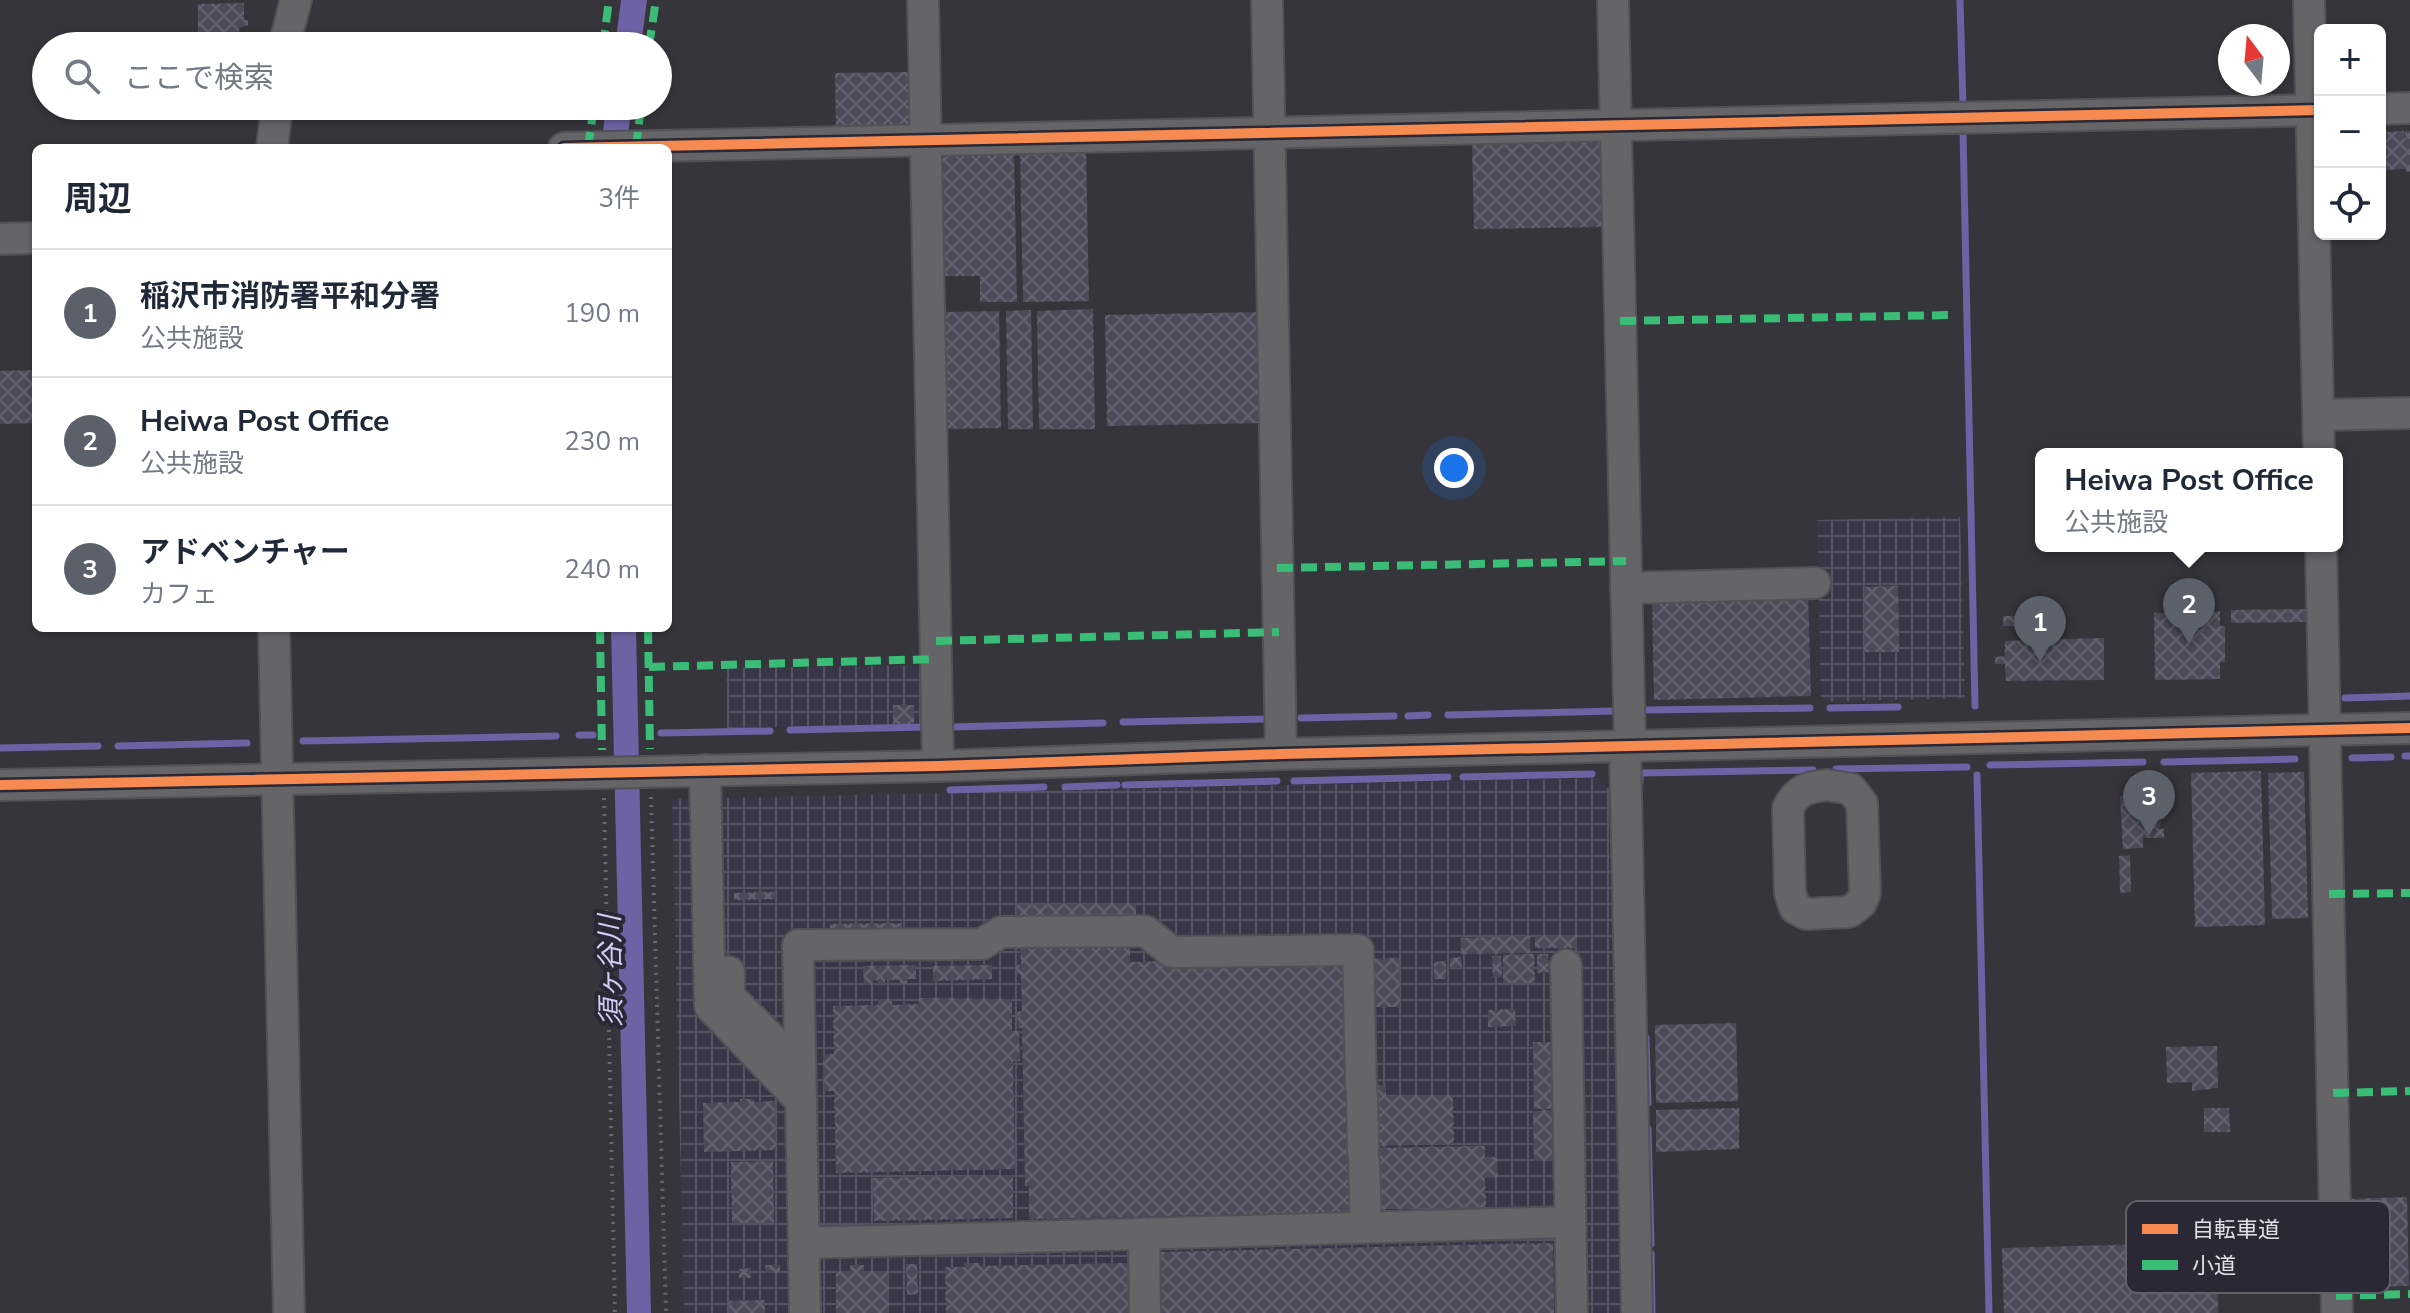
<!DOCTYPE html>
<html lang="ja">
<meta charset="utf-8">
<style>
:root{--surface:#fff;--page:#f6f6f7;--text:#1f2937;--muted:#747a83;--line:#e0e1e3;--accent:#5b606b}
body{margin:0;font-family:"Nunito Sans","Noto Sans JP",sans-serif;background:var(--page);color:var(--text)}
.controls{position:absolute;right:24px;top:24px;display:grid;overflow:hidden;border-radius:12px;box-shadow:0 2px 6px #0004}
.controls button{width:72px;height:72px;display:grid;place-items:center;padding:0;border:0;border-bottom:2px solid var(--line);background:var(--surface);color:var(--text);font:40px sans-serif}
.compass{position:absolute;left:2218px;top:24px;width:72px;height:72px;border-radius:50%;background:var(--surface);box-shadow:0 2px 6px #0004;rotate:344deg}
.you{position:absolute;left:1454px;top:468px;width:28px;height:28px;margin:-20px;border:6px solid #fff;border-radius:50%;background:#1a73e8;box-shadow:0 0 0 12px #1a73e833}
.badge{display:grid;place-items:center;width:52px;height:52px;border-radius:50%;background:var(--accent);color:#fff;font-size:26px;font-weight:700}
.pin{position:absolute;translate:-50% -66px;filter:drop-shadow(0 2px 4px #0008)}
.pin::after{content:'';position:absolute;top:42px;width:28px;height:24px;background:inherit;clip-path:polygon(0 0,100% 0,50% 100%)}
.popup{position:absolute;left:2035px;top:448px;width:308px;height:104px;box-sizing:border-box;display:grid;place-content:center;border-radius:12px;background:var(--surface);filter:drop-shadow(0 2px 6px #0005);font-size:26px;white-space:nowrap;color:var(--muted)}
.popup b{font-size:30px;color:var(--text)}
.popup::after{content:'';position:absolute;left:50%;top:100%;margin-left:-16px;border:16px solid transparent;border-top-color:var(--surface)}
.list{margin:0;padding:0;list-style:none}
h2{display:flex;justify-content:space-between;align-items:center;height:104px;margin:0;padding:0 32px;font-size:34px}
h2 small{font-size:26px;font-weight:400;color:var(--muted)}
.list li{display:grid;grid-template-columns:52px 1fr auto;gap:24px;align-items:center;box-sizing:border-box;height:128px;padding:0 32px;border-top:2px solid var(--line)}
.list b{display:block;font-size:30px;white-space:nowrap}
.list p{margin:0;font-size:26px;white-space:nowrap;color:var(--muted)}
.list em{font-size:26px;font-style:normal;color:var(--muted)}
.icon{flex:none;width:44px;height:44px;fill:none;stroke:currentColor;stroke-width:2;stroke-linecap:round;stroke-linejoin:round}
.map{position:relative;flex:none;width:2410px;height:1313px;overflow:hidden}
.search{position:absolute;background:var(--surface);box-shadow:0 2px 6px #0004;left:32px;top:32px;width:640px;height:88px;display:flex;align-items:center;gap:20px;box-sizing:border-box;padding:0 28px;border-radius:44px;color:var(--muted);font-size:30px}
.panel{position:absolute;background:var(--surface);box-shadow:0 2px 6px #0004;left:32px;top:144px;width:640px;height:488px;border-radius:12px}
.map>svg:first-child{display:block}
</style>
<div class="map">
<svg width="2410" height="1313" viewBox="0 0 2410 1313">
<defs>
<pattern id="industrial-grid" width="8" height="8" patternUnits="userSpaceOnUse" patternTransform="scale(2)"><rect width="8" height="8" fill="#383647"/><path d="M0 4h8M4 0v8" fill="none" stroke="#545362"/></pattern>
<pattern id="building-cross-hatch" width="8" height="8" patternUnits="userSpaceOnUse" patternTransform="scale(2)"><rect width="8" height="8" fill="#4c4959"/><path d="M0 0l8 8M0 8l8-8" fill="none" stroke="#666371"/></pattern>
</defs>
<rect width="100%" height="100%" fill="#35353b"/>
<!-- industrial -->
<g fill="url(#industrial-grid)">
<path d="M1960,517L1965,698L1821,702L1817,520Z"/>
<path d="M929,665L930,724L727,728L726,668Z"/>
<path d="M1597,778L1609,789L1621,1313H684L672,799Z"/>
</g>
<!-- water -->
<g fill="#6d62a3">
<path d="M621,0H647L641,46H615Z"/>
<path d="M606,106H632L626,148H601Z"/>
<path d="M611,628H636L651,1313H627Z"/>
</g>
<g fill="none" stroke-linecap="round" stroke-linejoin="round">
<!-- stream -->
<g stroke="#6d62a3" stroke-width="7">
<path d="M1960,0L1963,106"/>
<path d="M1963,130L1975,706"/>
<path d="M2345,698L2410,696"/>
<path d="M1830,708L1898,707"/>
<path d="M1645,710L1810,708"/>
<path d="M1448,715L1614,711"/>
<path d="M1408,716L1428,715"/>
<path d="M1301,718L1394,716"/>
<path d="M1123,722L1267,719"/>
<path d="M952,727L1103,723"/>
<path d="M790,730L926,727"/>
<path d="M661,733L770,731"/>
<path d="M579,735H593"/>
<path d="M303,741L556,736"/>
<path d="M118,746L247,743"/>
<path d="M0,748L98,746"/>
<path d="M2405,756H2410"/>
<path d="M2352,758L2391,757"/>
<path d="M2164,762L2295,759"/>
<path d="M1990,765L2143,762"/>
<path d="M1836,769L1967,767"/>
<path d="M1977,775L1989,1313"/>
<path d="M1463,777L1592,774"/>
<path d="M1294,781L1448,777"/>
<path d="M1640,782V773L1813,770"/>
<path d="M1125,785L1277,781"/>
<path d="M1065,787L1117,785"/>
<path d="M950,790L1044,787"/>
<path d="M1646,1038L1648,1103"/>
<path d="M1648,1129L1651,1244"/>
<path d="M1651,1254L1652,1313"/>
</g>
</g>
<!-- building -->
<g fill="url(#building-cross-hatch)">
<path d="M244,3V20H248V25L239,28V35L207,36L205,32L206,46H188V34H198V4Z"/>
<path d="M909,72L910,129L836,131L835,73Z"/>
<path d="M2404,131L2406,145L2405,131H2410V172H2406V169L2380,170V132Z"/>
<path d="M1600,141L1602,227L1474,229L1472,144Z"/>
<path d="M1086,148L1089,301L1023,302L1020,149Z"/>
<path d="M1014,150L1017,302H980V276H942L940,151Z"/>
<path d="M1093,309L1095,429H1039L1037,311Z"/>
<path d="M1031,310L1033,429H1008L1006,311Z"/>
<path d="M999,311L1001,428L945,429L943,312Z"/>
<path d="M1262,312L1264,423L1107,426L1105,315Z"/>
<path d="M36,370V423L0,424V371Z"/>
<path d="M1898,586L1899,652H1864V587Z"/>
<path d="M1808,593L1811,696L1654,700L1652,597Z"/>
<path d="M2307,609V622L2231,623V610Z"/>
<path d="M2220,611V626H2225V662H2220V679L2155,680L2154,613Z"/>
<rect x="2003" y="616" width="15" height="10"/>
<path d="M2104,638V680L2006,681L2005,664H1995V657L2005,656V641Z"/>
<rect x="893" y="705" width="21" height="19"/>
<path d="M2261,771L2265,925L2195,927L2191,773Z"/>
<path d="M2304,772L2308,918L2272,919L2268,773Z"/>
<path d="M2120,796H2141V806L2162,805V811H2166V819H2162L2159,829H2164V838H2143V848L2123,849Z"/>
<path d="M2130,855L2131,892L2120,893L2119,856Z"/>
<path d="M776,892V899L734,900V893Z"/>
<path d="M1136,903V919L1126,920V916H1116V920H1108V916H1091V920L1018,922L1017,905Z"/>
<path d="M902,923V930L830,931V924Z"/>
<path d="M1577,935V948H1535V936Z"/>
<path d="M1530,936V953L1461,954V938Z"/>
<path d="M1052,939H1066L1067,947L1130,946V962L1347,957L1352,1086L1386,1085V1096L1453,1095L1454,1144L1372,1146L1351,1176H1349V1212L1029,1219V1186H1025L1022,1028H1018L1017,1012L1022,1011L1021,974H1016V965H1021L1020,948L1052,947Z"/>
<path d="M1534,954L1535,983H1503V955Z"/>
<path d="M1537,954H1548L1549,972L1537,973Z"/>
<path d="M1492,956H1501L1502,977L1493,978Z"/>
<path d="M1461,957L1462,968H1450V958Z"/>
<path d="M1399,958L1400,1007H1369V959Z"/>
<path d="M1446,961V979H1434V962Z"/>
<path d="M916,965V979H907V984H900V980H885V984H878L877,980H872V985H864L863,966Z"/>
<path d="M992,965V979L933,981V966Z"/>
<path d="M919,998L1012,999V1031H1019L1020,1061H1013L1015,1169L836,1173L834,1091H824L823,1055L834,1054L833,1006L878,1005V999H892V1005L919,1004Z"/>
<path d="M1515,1009L1516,1026L1488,1027V1010Z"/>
<path d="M1736,1023L1738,1101L1656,1103L1655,1025Z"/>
<path d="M1533,1042H1550L1552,1109H1534Z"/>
<path d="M2217,1046L2218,1088L2192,1091V1082L2167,1083L2166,1047Z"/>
<path d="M740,1099H754V1102L775,1101L776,1150L704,1152L703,1103L740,1102Z"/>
<path d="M1739,1108V1149L1656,1152V1110Z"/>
<path d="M2204,1108H2229L2230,1132H2204Z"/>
<path d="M1553,1110L1554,1160L1534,1161L1533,1111Z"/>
<path d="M1485,1146V1157H1497L1498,1177L1485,1178L1486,1207L1375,1209L1374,1148Z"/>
<path d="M773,1161L774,1223H732L731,1162Z"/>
<path d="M1013,1175V1218L874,1221L873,1178Z"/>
<path d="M2407,1197L2409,1286L2353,1287L2351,1199Z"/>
<path d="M2216,1242L2218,1313H2004L2002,1248Z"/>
<path d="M1553,1243L1554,1313H1162L1161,1252Z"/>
<path d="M965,1263H980V1266L1127,1263L1128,1313H946L945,1267H965Z"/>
<path d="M906,1264H917L918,1294L907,1295Z"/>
<path d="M765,1265H780V1273H766Z"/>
<path d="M850,1265H864V1271H888L889,1313H836V1272L850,1271Z"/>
<path d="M751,1268V1278H739V1269Z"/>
<path d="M765,1300V1313H729V1301Z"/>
</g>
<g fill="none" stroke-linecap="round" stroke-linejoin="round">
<defs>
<g id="minor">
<path d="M923,0L938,766"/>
<path d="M1267,0L1281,754"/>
<path d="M1613,0L1630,747"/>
<path d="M2309,0L2319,454"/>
<path d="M284,46L296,0"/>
<path d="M2380,109L2410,108"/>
<path d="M272,148L277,106"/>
<path d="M564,148L2320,110"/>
<path d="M0,239L36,238"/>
<path d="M2319,415L2410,413"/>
<path d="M2321,546L2337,1313"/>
<path d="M1626,588L1815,583"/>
<path d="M274,628L289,1313"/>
<path d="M1625,748L1637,1313"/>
<path d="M705,770L710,1006L801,1101"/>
<path d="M0,785L938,766L1281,754L2410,728"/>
<path d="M1827,785L1851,789L1862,803L1865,893L1861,903L1849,912L1806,914L1795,908L1790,893L1788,808C1797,790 1807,787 1827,785Z"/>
<path d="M1566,965L1572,1313"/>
<path d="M729,972V996L800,1067"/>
<path d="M1362,1096L1363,1152"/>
<path d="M1364,1162L1366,1227"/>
<path d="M1144,1234L1145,1313"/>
<path d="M804,1243L1570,1222"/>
<path d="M805,1313L798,945L982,944L1001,932L1145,931L1172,952L1358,950L1361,1086"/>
</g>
</defs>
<!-- minor casing -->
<use href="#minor" stroke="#515156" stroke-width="34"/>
<!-- path -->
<g stroke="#6a6a6d" stroke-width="4" stroke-dasharray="2 6" stroke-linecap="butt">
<path d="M651,797L666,1313"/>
<path d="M604,798L615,1313"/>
</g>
<!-- minor -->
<use href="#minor" stroke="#656568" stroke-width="30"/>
<!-- quiet -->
<g stroke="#3abd76" stroke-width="8" stroke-dasharray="16 8" stroke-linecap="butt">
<path d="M603,46L609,0"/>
<path d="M649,46L656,0"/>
<path d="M588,148L594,106"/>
<path d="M636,148L641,106"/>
<path d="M1620,321L1954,315"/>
<path d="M1277,568L1626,561"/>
<path d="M600,628L602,750"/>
<path d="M648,628L650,749"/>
<path d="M936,641L1279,632"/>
<path d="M649,667L936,659"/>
<path d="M2329,894L2410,893"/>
<path d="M2333,1093L2410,1091"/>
<path d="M2336,1296L2410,1294"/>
</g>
<defs>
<g id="cycleway">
<path d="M564,148L2320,110"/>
<path d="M0,785L938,766L1281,754L2410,728"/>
</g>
</defs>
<!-- cycleway casing -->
<use href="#cycleway" stroke="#292834" stroke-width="15"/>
<!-- cycleway -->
<use href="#cycleway" stroke="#f68b52" stroke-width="10"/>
</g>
<g text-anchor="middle" stroke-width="8" stroke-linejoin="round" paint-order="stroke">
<!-- water labels -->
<g font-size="28" font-style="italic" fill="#d2cef6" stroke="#292834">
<text transform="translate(610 971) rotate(-91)" y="10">須ヶ谷川</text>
</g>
</g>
<!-- legend -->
<rect x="2126" y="1201" width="264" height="92" rx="12" fill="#292834" stroke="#605f6a" stroke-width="2"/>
<rect x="2142" y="1224" width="36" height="10" fill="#f68b52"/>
<rect x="2142" y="1260" width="36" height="10" fill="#3abd76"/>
<g font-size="22" fill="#e0e0e8">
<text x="2192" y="1237">自転車道</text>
<text x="2192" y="1273">小道</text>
</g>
</svg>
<div class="controls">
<button>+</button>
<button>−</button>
<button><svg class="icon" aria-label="locate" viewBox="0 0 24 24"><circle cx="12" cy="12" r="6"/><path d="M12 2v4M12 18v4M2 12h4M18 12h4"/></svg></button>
</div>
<svg class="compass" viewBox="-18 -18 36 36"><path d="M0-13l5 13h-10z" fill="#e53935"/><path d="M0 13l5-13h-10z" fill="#747a83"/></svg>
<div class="you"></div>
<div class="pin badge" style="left:2040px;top:662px">1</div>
<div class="pin badge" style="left:2189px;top:644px">2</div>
<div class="popup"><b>Heiwa Post Office</b>公共施設</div>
<div class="pin badge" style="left:2149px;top:836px">3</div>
<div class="search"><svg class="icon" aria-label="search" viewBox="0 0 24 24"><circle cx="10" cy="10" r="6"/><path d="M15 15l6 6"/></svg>ここで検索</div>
<section class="panel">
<h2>周辺<small>3件</small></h2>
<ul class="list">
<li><span class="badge">1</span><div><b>稲沢市消防署平和分署</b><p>公共施設</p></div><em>190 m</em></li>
<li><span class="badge">2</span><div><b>Heiwa Post Office</b><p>公共施設</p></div><em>230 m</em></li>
<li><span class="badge">3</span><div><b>アドベンチャー</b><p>カフェ</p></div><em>240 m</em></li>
</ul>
</section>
</div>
